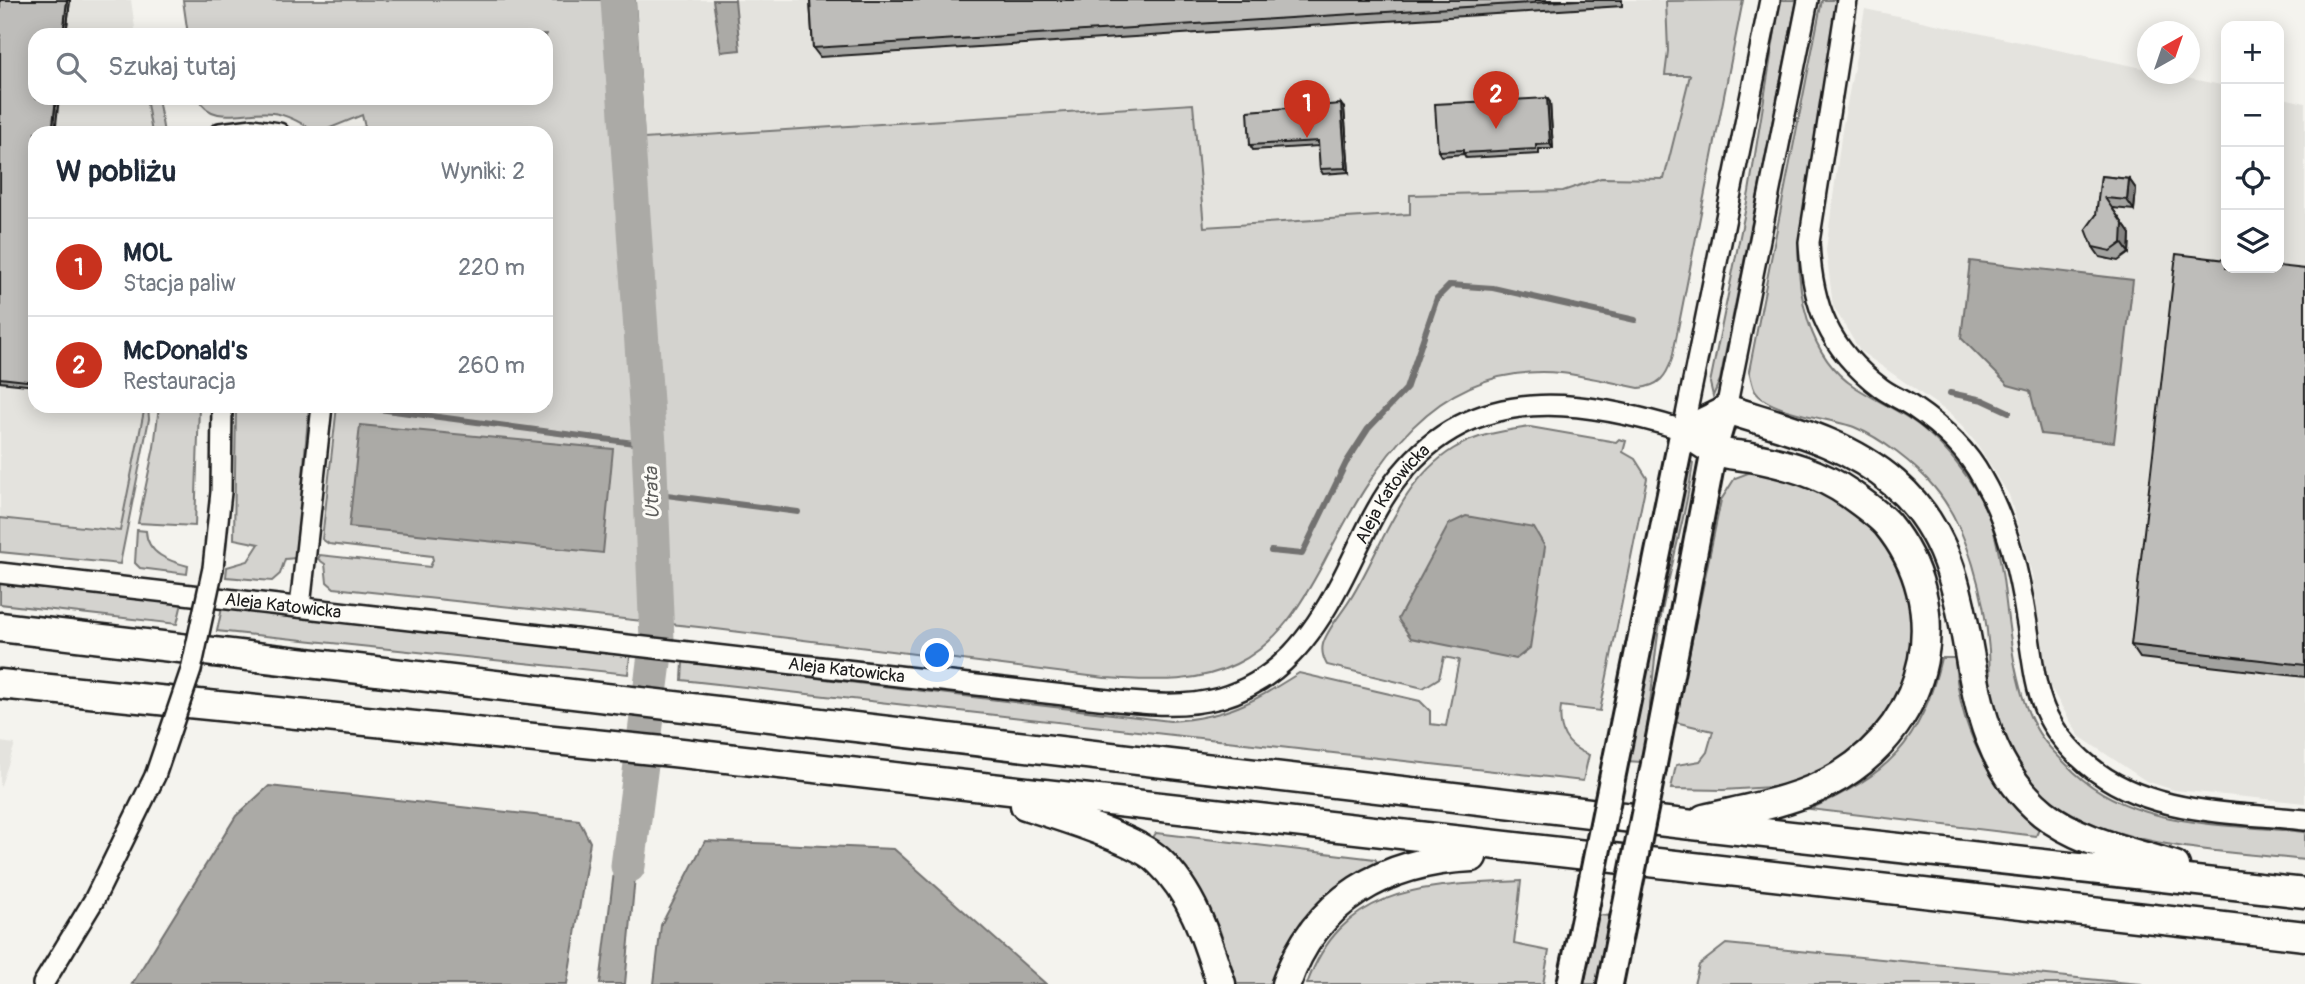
<!DOCTYPE html>
<html lang="pl">
<meta charset="utf-8">
<style>
:root{--surface:#fff;--page:#f6f6f7;--text:#1f2937;--muted:#747a83;--line:#e0e1e3;--accent:#c8321e}
body{margin:0;font-family:Pangolin,sans-serif;background:var(--page);color:var(--text)}
.controls{position:absolute;right:21px;top:21px;display:grid;overflow:hidden;border-radius:14px;box-shadow:0 4px 18px #0003}
.controls button{width:63px;height:63px;display:grid;place-items:center;padding:0;border:0;border-bottom:2px solid var(--line);background:var(--surface);color:var(--text);font:35px sans-serif}
.compass{position:absolute;left:2137px;top:21px;width:63px;height:63px;border-radius:50%;background:var(--surface);box-shadow:0 4px 18px #0003;rotate:40deg}
.you{position:absolute;left:938px;top:656px;width:24px;height:24px;margin:-18px;border:5px solid #fff;border-radius:50%;background:#1a73e8;box-shadow:0 0 0 10px #1a73e833}
.badge{display:grid;place-items:center;width:46px;height:46px;border-radius:50%;background:var(--accent);color:#fff;font-size:23px;font-weight:700}
.pin{position:absolute;translate:-50% -58px;filter:drop-shadow(0 2px 4px #0008)}
.pin::after{content:'';position:absolute;top:37px;width:24px;height:21px;background:inherit;clip-path:polygon(0 0,100% 0,50% 100%)}
.list{margin:0;padding:0;list-style:none}
h2{display:flex;justify-content:space-between;align-items:center;height:91px;margin:0;padding:0 28px;font-size:30px}
h2 small{font-size:23px;font-weight:400;color:var(--muted)}
.list li{display:grid;grid-template-columns:46px 1fr auto;gap:21px;align-items:center;box-sizing:border-box;height:98px;padding:0 28px;border-top:2px solid var(--line)}
.list b{display:block;font-size:26px;white-space:nowrap}
.list p{margin:0;font-size:23px;white-space:nowrap;color:var(--muted)}
.list em{font-size:23px;font-style:normal;color:var(--muted)}
.icon{flex:none;width:38px;height:38px;fill:none;stroke:currentColor;stroke-width:2;stroke-linecap:round;stroke-linejoin:round}
.map{position:relative;flex:none;width:2305px;height:984px;overflow:hidden}
.search{position:absolute;background:var(--surface);box-shadow:0 4px 18px #0003;left:28px;top:28px;width:525px;height:77px;display:flex;align-items:center;gap:18px;box-sizing:border-box;padding:0 24px;border-radius:21px;color:var(--muted);font-size:26px}
.panel{position:absolute;background:var(--surface);box-shadow:0 4px 18px #0003;left:28px;top:126px;width:525px;height:287px;border-radius:21px}
.map>svg:first-child{display:block}
</style>
<div class="map">
<svg width="2305" height="984" viewBox="0 0 2305 984">
<rect width="100%" height="100%" fill="#f4f3ee"/>
<filter id="ink" filterUnits="userSpaceOnUse"><feTurbulence type="fractalNoise" baseFrequency=".0143" numOctaves="2"/><feDisplacementMap in="SourceGraphic" scale="14" xChannelSelector="R" yChannelSelector="G"/><feConvolveMatrix kernelMatrix="1 2 1 2 8 2 1 2 1" color-interpolation-filters="sRGB"/></filter>
<g filter="url(#ink)">
<!-- built -->
<g fill="#e4e3de">
<path d="M0,0H131L136,35H35V98H146L152,133H35V406H145L121,531L0,518Z"/>
<path d="M634,0H1709L1664,179L1601,178L1563,191L1411,195L1410,214L1204,227L1193,104L643,139Z"/>
<path d="M1865,9L2147,69L2148,74H2167L2226,86V268H2279V97L2305,103V803L2174,790L2146,781L2079,736L2045,678L2032,574L2009,495L1977,444L1952,415L1860,351L1833,306L1826,250L1842,130Z"/>
<path d="M0,742L15,744L0,788Z"/>
</g>
<!-- green -->
<g fill="#d4d3cf" stroke="#787876" stroke-width="2">
<path d="M183,0H635L644,139L1193,104L1204,227L1410,214V195L1563,191L1601,178L1664,179L1690,75H1665L1668,51L1666,1L1743,0L1672,359C1666,377 1659,386 1639,388C1613,383 1587,376 1561,373C1433,361 1374,465 1324,562C1302,603 1279,643 1236,664C1195,685 1149,680 1105,678L708,628L334,588L327,582L325,564L318,559L320,555L430,567L433,560L432,556L329,544L322,539L337,406H546V133H345L365,127L362,115L318,133C304,125 289,115 273,113C246,109 212,127 198,98H546V35H188Z"/>
<path d="M1780,0H1797L1720,380L1713,396L1710,383L1749,192Z"/>
<path d="M1822,0H1838L1799,240C1796,291 1808,357 1855,387C1878,402 1906,413 1927,432C1949,451 1965,472 1980,497C1994,521 1999,552 2003,579C2009,623 2013,689 2036,728C2045,745 2061,759 2074,772C2137,830 2225,823 2305,832V860C2192,847 2022,850 1993,708C1989,690 1990,669 1989,650C1985,598 1968,527 1934,487C1915,464 1881,438 1854,427C1830,418 1769,413 1755,391C1752,386 1751,377 1749,371Z"/>
<path d="M146,98H158L164,133H152Z"/>
<path d="M145,406H148L149,419L120,564L0,552V518L120,531Z"/>
<path d="M159,406H199L195,526L138,523L154,447Z"/>
<path d="M236,406H309L296,558L285,559L280,574L272,581L226,577L227,567L248,561L259,544L234,539Z"/>
<path d="M1530,427L1616,442L1619,439L1626,441L1623,452L1635,459L1647,478L1600,711L1561,706C1558,730 1565,746 1589,755L1583,781L682,680L683,662L1170,721C1228,717 1251,703 1299,673L1420,701L1430,711V724L1446,726L1459,660L1444,657L1439,678L1423,688L1327,665C1323,658 1321,652 1323,644C1327,629 1343,612 1351,598C1382,548 1400,482 1453,449C1477,434 1503,431 1530,427Z"/>
<path d="M1689,460L1693,463C1686,519 1668,572 1659,628C1652,673 1651,717 1641,762L1627,761Z"/>
<path d="M1756,470L1829,490L1888,541L1913,600L1912,681L1874,737L1803,785L1723,790L1671,789L1676,765L1700,761L1707,752L1713,731L1675,722L1721,500L1735,478Z"/>
<path d="M137,530L146,531C147,554 169,561 188,566L187,574L140,568L135,563Z"/>
<path d="M0,583L182,603L177,624L0,604Z"/>
<path d="M222,608L630,656L628,674L217,631Z"/>
<path d="M1941,658H1955C1958,724 1987,787 2040,827L2036,836L1810,809C1887,775 1922,743 1941,658Z"/>
<path d="M1156,833L1375,859L1378,863L1278,984H1237L1219,928L1193,881L1150,842Z"/>
<path d="M1521,881L1514,944L1549,951L1543,984H1307C1344,882 1430,886 1521,881Z"/>
<path d="M1598,915L1610,916L1597,984H1584Z"/>
<path d="M1726,944L2129,983L2142,984H1694L1699,965Z"/>
</g>
<!-- water -->
<g fill="#abaaa6" stroke="#72716f" stroke-width="2">
<path d="M713,0H735L740,50L721,52Z"/>
<path d="M1970,261L2133,280L2114,442L2041,434L2030,391L2008,385L1961,338Z"/>
<path d="M360,425L613,449L603,553L349,527Z"/>
<path d="M1466,516L1534,528L1545,547L1530,648L1516,659L1411,638L1398,619L1449,524Z"/>
<path d="M269,786L579,820L590,842L567,984H132L236,816Z"/>
<path d="M625,820L640,822L625,984H600L614,872Z"/>
<path d="M705,841L894,849L1046,984H654L661,925Z"/>
</g>
<g fill="none" stroke-linecap="round" stroke-linejoin="round">
<!-- stream -->
<g stroke="#72716f" stroke-width="6">
<path d="M1950,393L1983,400L2009,412"/>
<path d="M356,406L649,445"/>
<path d="M651,493L798,512"/>
<path d="M1271,551L1302,554L1346,463L1368,429L1406,389L1437,298L1450,285L1493,288L1635,320"/>
</g>
<!-- river -->
<path stroke="#abaaa6" stroke-width="35" d="M618,0L649,445L657,639L628,866"/>
<defs>
<g id="minor">
<path d="M1847,0L1809,242C1812,306 1828,348 1881,388C1890,395 1903,400 1913,407C1941,426 1966,448 1982,478C2008,523 2019,573 2027,624C2037,686 2035,720 2088,765C2147,815 2232,812 2305,820"/>
<path d="M220,133L253,129L279,133"/>
<path d="M1726,409L1808,0"/>
<path d="M213,568L221,492L222,406"/>
<path id="s1" d="M0,573L1099,699C1139,703 1180,709 1220,698C1278,682 1313,635 1339,585C1359,548 1374,506 1401,474C1475,382 1583,399 1683,430L1770,0"/>
<path d="M300,607L322,406"/>
<path d="M43,984L94,900L155,776"/>
</g>
<g id="major">
<path d="M1616,759L1683,430L1726,409"/>
<path d="M1654,764L1714,450L1726,409"/>
<path d="M1570,984L1585,913"/>
<path d="M1610,984L1623,919"/>
</g>
<g id="highway">
<path d="M1726,409C1785,428 1846,441 1894,483C2000,574 1937,726 2043,813C2079,842 2132,852 2175,866"/>
<path d="M1683,430C1693,436 1704,446 1714,450C1725,455 1740,455 1751,457C1787,464 1820,473 1850,494C1862,503 1877,513 1887,524C1955,607 1930,721 1840,776C1799,801 1751,808 1704,819"/>
<path d="M0,627L1684,824L2305,893"/>
<path d="M0,684L673,752L2305,936"/>
<path d="M1025,805C1057,815 1137,839 1159,861C1193,893 1207,940 1221,984"/>
<path d="M1286,984C1315,899 1386,861 1472,857"/>
</g>
</defs>
<!-- minor casing -->
<use href="#minor" stroke="#1c1c1c" stroke-width="24"/>
<!-- major casing -->
<use href="#major" stroke="#1c1c1c" stroke-width="30"/>
<!-- highway casing -->
<use href="#highway" stroke="#1c1c1c" stroke-width="33"/>
<!-- minor -->
<use href="#minor" stroke="#fdfcf7" stroke-width="19"/>
<!-- major -->
<use href="#major" stroke="#fdfcf7" stroke-width="24"/>
<!-- highway -->
<use href="#highway" stroke="#fdfcf7" stroke-width="28"/>
<defs>
<path id="minor-bridge" d="M155,776L191,670L213,568"/>
<g id="major-bridge">
<path d="M1585,913L1616,759"/>
<path d="M1623,919L1654,764"/>
</g>
</defs>
<!-- minor-bridge casing -->
<use href="#minor-bridge" stroke="#1c1c1c" stroke-width="24" stroke-linecap="butt"/>
<!-- major-bridge casing -->
<use href="#major-bridge" stroke="#1c1c1c" stroke-width="30" stroke-linecap="butt"/>
<!-- minor-bridge -->
<use href="#minor-bridge" stroke="#fdfcf7" stroke-width="19"/>
<!-- major-bridge -->
<use href="#major-bridge" stroke="#fdfcf7" stroke-width="24"/>
</g>
<!-- wall -->
<g fill="#a3a3a0" stroke="#1c1c1c" stroke-width="2">
<path d="M0,0H70L66,35H35V386L0,382Z"/>
<path d="M810,0H1622V6L820,57L813,48Z"/>
<path d="M1547,98L1550,102L1553,149H1539V154L1466,158L1464,154L1441,156L1438,151Z"/>
<path d="M1344,108L1349,172L1323,174L1320,169L1319,146L1253,150L1250,145Z"/>
<path d="M2101,176L2129,179L2136,189L2134,210L2112,208L2130,234L2129,253L2118,261L2100,257L2093,247Z"/>
<path d="M2305,269V677L2140,658L2131,645Z"/>
</g>
<!-- shaded-wall -->
<g fill="#858482" stroke="#1c1c1c" stroke-width="2">
<path d="M67,0H70L66,35H63Z"/>
<path d="M56,98H59L55,133H52Z"/>
<path d="M1547,98L1550,102L1553,149L1550,144Z"/>
<path d="M1341,104L1344,108L1349,172L1346,168Z"/>
<path d="M2129,179L2136,189L2134,210L2127,200Z"/>
<path d="M2112,208L2130,234L2129,253L2122,243Z"/>
</g>
<!-- building -->
<g fill="#bebdba" stroke="#1c1c1c" stroke-width="2">
<path d="M0,0H67L63,35H35V98H56L52,133H35V382L0,378Z"/>
<path d="M810,0H1579L813,48Z"/>
<path d="M1547,98L1550,144L1536,145V149L1463,153V150L1438,151L1435,104Z"/>
<path d="M1341,104L1346,168L1320,169L1318,141L1250,145L1248,111Z"/>
<path d="M2101,176L2129,179L2127,200L2105,198L2123,224L2122,243L2111,251L2093,247L2086,229L2096,215Z"/>
<path d="M2176,254L2226,260V268H2279V266L2305,269V665L2131,645Z"/>
</g>
</g>
<g text-anchor="middle" stroke-width="6" stroke-linejoin="round" paint-order="stroke">
<!-- street labels -->
<g font-size="18" fill="#1c1c1c" stroke="#fdfcf7">
<text dy="6" stroke="none"><textPath href="#s1" startOffset="1503">Aleja Katowicka</textPath></text>
<text dy="6" stroke="none"><textPath href="#s1" startOffset="285">Aleja Katowicka</textPath></text>
<text dy="6" stroke="none"><textPath href="#s1" startOffset="852">Aleja Katowicka</textPath></text>
</g>
<!-- water labels -->
<g font-size="19" font-style="italic" fill="#5c5c5a" stroke="#fdfcf7">
<text transform="translate(651 493) rotate(-92)" y="7">Utrata</text>
</g>
</g>
</svg>
<div class="controls">
<button>+</button>
<button>−</button>
<button><svg class="icon" aria-label="locate" viewBox="0 0 24 24"><circle cx="12" cy="12" r="6"/><path d="M12 2v4M12 18v4M2 12h4M18 12h4"/></svg></button>
<button><svg class="icon" aria-label="layers" viewBox="0 0 24 24"><path d="M12 4l9 5-9 5-9-5zM3 14l9 5 9-5"/></svg></button>
</div>
<svg class="compass" viewBox="-18 -18 36 36"><path d="M0-13l5 13h-10z" fill="#e53935"/><path d="M0 13l5-13h-10z" fill="#747a83"/></svg>
<div class="you"></div>
<div class="pin badge" style="left:1307px;top:138px">1</div>
<div class="pin badge" style="left:1496px;top:129px">2</div>
<div class="search"><svg class="icon" aria-label="search" viewBox="0 0 24 24"><circle cx="10" cy="10" r="6"/><path d="M15 15l6 6"/></svg>Szukaj tutaj</div>
<section class="panel">
<h2>W pobliżu<small>Wyniki: 2</small></h2>
<ul class="list">
<li><span class="badge">1</span><div><b>MOL</b><p>Stacja paliw</p></div><em>220 m</em></li>
<li><span class="badge">2</span><div><b>McDonald's</b><p>Restauracja</p></div><em>260 m</em></li>
</ul>
</section>
</div>
